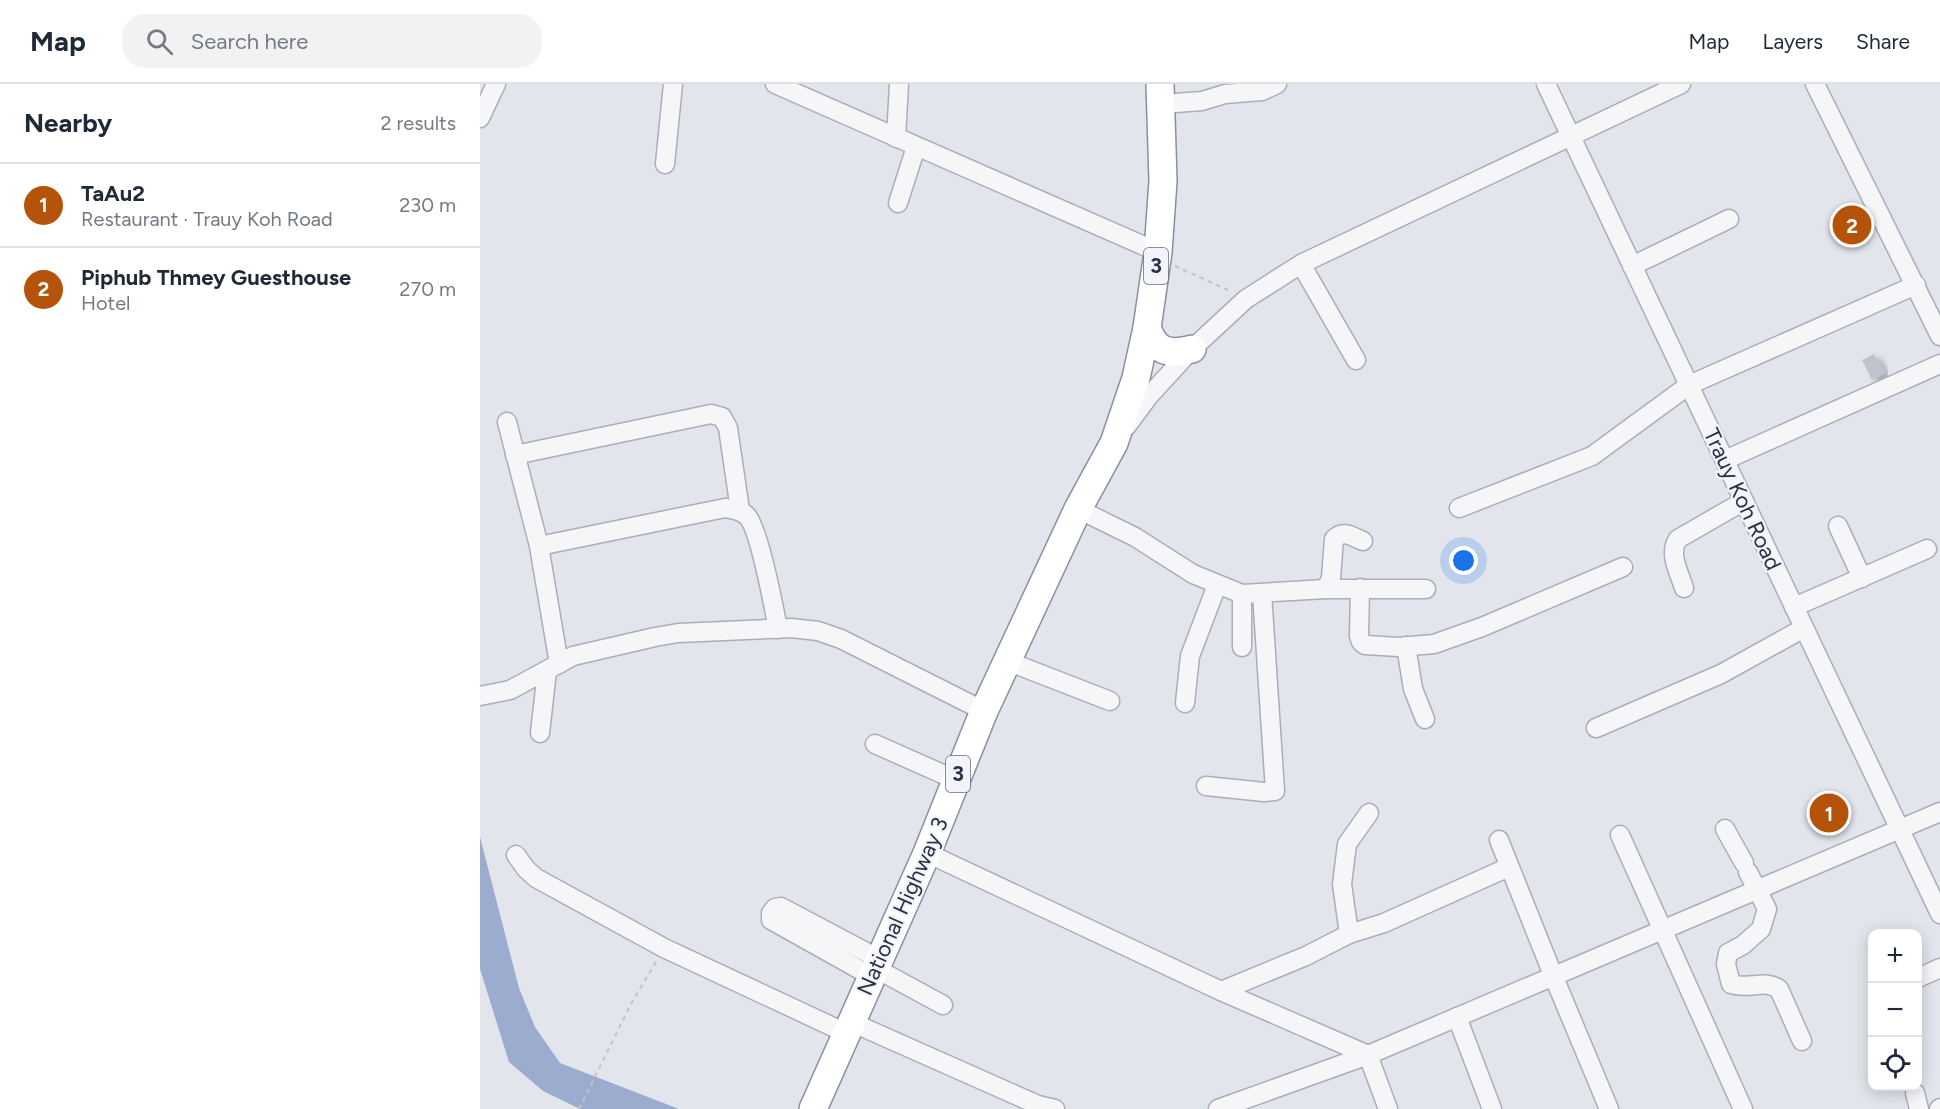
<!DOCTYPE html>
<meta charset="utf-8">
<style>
:root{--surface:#fff;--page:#f2f2f3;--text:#1f2937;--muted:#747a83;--line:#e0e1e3;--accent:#b45309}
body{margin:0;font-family:Figtree,sans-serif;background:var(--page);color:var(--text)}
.controls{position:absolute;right:18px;bottom:18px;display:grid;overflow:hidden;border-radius:12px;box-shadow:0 3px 15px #0003}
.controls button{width:54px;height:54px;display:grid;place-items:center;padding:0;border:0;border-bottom:2px solid var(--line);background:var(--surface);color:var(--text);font:30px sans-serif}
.you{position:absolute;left:984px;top:477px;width:21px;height:21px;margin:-15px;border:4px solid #fff;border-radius:50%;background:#1a73e8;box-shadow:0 0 0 9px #1a73e833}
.badge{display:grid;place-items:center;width:39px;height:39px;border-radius:50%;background:var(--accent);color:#fff;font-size:20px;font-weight:700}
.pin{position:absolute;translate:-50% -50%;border:3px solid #fff;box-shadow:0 2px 6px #0006}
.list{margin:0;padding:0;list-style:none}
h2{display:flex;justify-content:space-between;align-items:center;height:78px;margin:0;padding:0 24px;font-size:26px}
h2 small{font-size:20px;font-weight:400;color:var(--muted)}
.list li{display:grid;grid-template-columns:39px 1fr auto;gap:18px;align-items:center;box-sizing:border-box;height:84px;padding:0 24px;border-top:2px solid var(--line)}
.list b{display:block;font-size:22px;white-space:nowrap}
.list p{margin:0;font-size:20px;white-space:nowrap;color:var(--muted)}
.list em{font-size:20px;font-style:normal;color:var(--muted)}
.icon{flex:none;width:33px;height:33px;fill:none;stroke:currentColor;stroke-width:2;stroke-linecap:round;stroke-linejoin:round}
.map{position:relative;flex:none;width:1460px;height:1025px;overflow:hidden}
header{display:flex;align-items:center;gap:36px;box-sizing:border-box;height:84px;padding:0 30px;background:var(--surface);border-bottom:2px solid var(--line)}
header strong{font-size:28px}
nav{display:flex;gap:33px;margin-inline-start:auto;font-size:21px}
.search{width:420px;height:54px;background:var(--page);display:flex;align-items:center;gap:15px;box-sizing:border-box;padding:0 21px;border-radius:24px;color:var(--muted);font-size:22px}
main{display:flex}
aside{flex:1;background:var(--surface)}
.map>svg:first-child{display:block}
</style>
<header>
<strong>Map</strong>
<div class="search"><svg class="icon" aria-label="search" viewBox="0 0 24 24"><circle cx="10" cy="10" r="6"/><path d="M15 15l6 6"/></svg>Search here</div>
<nav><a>Map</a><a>Layers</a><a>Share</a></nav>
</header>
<main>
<aside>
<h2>Nearby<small>2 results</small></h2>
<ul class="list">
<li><span class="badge">1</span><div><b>TaAu2</b><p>Restaurant · Trauy Koh Road</p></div><em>230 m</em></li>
<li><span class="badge">2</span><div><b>Piphub Thmey Guesthouse</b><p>Hotel</p></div><em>270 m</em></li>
</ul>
</aside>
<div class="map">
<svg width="1460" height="1025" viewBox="0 0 1460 1025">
<defs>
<filter id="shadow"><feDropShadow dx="6" dy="4" stdDeviation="3" flood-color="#0004"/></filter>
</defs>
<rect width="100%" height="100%" fill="#e2e5ec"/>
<!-- water -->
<path fill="#9bacce" d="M0,753L39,904L55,943L80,979L199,1025H100L63,1007L29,978L0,885Z"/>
<!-- building -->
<path fill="#bfc3cf" filter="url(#shadow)" d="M1394,270L1405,289L1392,296L1382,276Z"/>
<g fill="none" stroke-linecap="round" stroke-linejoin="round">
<defs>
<g id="minor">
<path d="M295,0L678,168"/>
<path d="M1066,0L1460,830"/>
<path d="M1335,0L1460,252"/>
<path d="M682,20L722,17L745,10L782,7L797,0"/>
<path d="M0,34L16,0"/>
<path d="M416,54L419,0"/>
<path d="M185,80L193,0"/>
<path d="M418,119L436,63"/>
<path d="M821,180L876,276"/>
<path d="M1152,182L1249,135"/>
<path d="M27,338L59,462L79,580"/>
<path d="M646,343L669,312L712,265L766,215L821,180L1201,0"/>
<path d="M35,371L231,330L242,333L248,344L260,426"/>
<path d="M1245,376L1460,280"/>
<path d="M979,424L1112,372L1209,301L1436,201"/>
<path d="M598,425L655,453L713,490L762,510L846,505H946"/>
<path d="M1358,442L1382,494"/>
<path d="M59,462L245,424C253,425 261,426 267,432C279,444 294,524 298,545"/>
<path d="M880,504L879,552L881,558L885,561L919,563L954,560L1002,543L1143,483"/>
<path d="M1204,504C1199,488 1188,469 1198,455L1264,417"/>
<path d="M846,505L851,494L854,455C863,445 873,453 883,457"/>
<path d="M762,510V563"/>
<path d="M1314,523L1447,465"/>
<path d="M926,562L933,605L945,635"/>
<path d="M527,577L630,617"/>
<path d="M0,612L30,606L93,572L175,553L198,549L311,544L338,547L361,555L504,627"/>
<path d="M705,619L710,572L737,501"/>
<path d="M1116,644L1241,590L1324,544"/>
<path d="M60,649L67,587"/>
<path d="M395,660L476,696"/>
<path d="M726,702L784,708L795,707L782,509"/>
<path d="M1245,745L1264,779"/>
<path d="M1140,751L1263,1025"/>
<path d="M1019,756L1073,891L1129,1025"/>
<path d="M447,769L741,907L888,971L1460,728"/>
<path d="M36,771L46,785L56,794L184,864L366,949"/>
<path d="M1268,788L1287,825L1281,845L1263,861L1248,869L1246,880L1251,900C1270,906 1284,895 1299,905L1322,957"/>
<path d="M869,850L862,800L867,760L889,729"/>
<path d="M395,884L463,921"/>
<path d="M391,892L291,836V829L295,824L301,823L399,875"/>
<path d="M1438,894L1460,884"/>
<path d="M741,907L826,872L869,850L904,839L1029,783"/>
<path d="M977,933L1012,1025"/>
<path d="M371,938L558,1021L575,1025"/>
<path d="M1435,1009L1439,1025"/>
<path d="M738,1025L888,971L908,1025"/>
<path d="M1459,1025L1460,1024"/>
</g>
<g id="highway">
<path d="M667,244C676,268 688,271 712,265"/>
<path d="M333,1025L447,769L504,627L598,425L634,359L656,294L667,244L678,168L683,97L680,0"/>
</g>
</defs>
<!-- minor casing -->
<use href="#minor" stroke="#aaaeba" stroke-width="21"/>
<!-- highway casing -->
<use href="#highway" stroke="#898fa3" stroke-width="30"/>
<!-- path -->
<g stroke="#c1c2ca" stroke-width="2" stroke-dasharray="4.5 4.5" stroke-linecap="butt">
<path d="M695,182L750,207"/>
<path d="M99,1025L151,920L177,876"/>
</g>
<!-- minor -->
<use href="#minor" stroke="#f6f6f9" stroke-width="18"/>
<!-- highway -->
<use href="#highway" stroke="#fff" stroke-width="27"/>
</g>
<g text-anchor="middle" stroke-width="4.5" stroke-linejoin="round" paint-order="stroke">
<!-- shield labels -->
<g fill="#f2f4f9" stroke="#656a7b" stroke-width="1.5">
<rect x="664" y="164" width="24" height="36" rx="4.5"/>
<rect x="466" y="672" width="24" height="36" rx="4.5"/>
</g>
<g font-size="21" font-weight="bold" fill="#292f45">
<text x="676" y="189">3</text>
<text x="478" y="697">3</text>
</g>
<!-- street labels -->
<g font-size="22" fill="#292f45" stroke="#f2f4f9">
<text transform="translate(1263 415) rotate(65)" y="8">Trauy Koh Road</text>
<text transform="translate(422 822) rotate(-66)" y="8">National Highway 3</text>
</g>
</g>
</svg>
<div class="controls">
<button>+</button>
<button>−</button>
<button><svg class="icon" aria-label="locate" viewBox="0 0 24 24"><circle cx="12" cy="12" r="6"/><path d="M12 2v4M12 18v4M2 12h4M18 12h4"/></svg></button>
</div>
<div class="you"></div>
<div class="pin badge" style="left:1349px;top:729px">1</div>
<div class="pin badge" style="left:1372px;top:141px">2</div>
</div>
</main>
